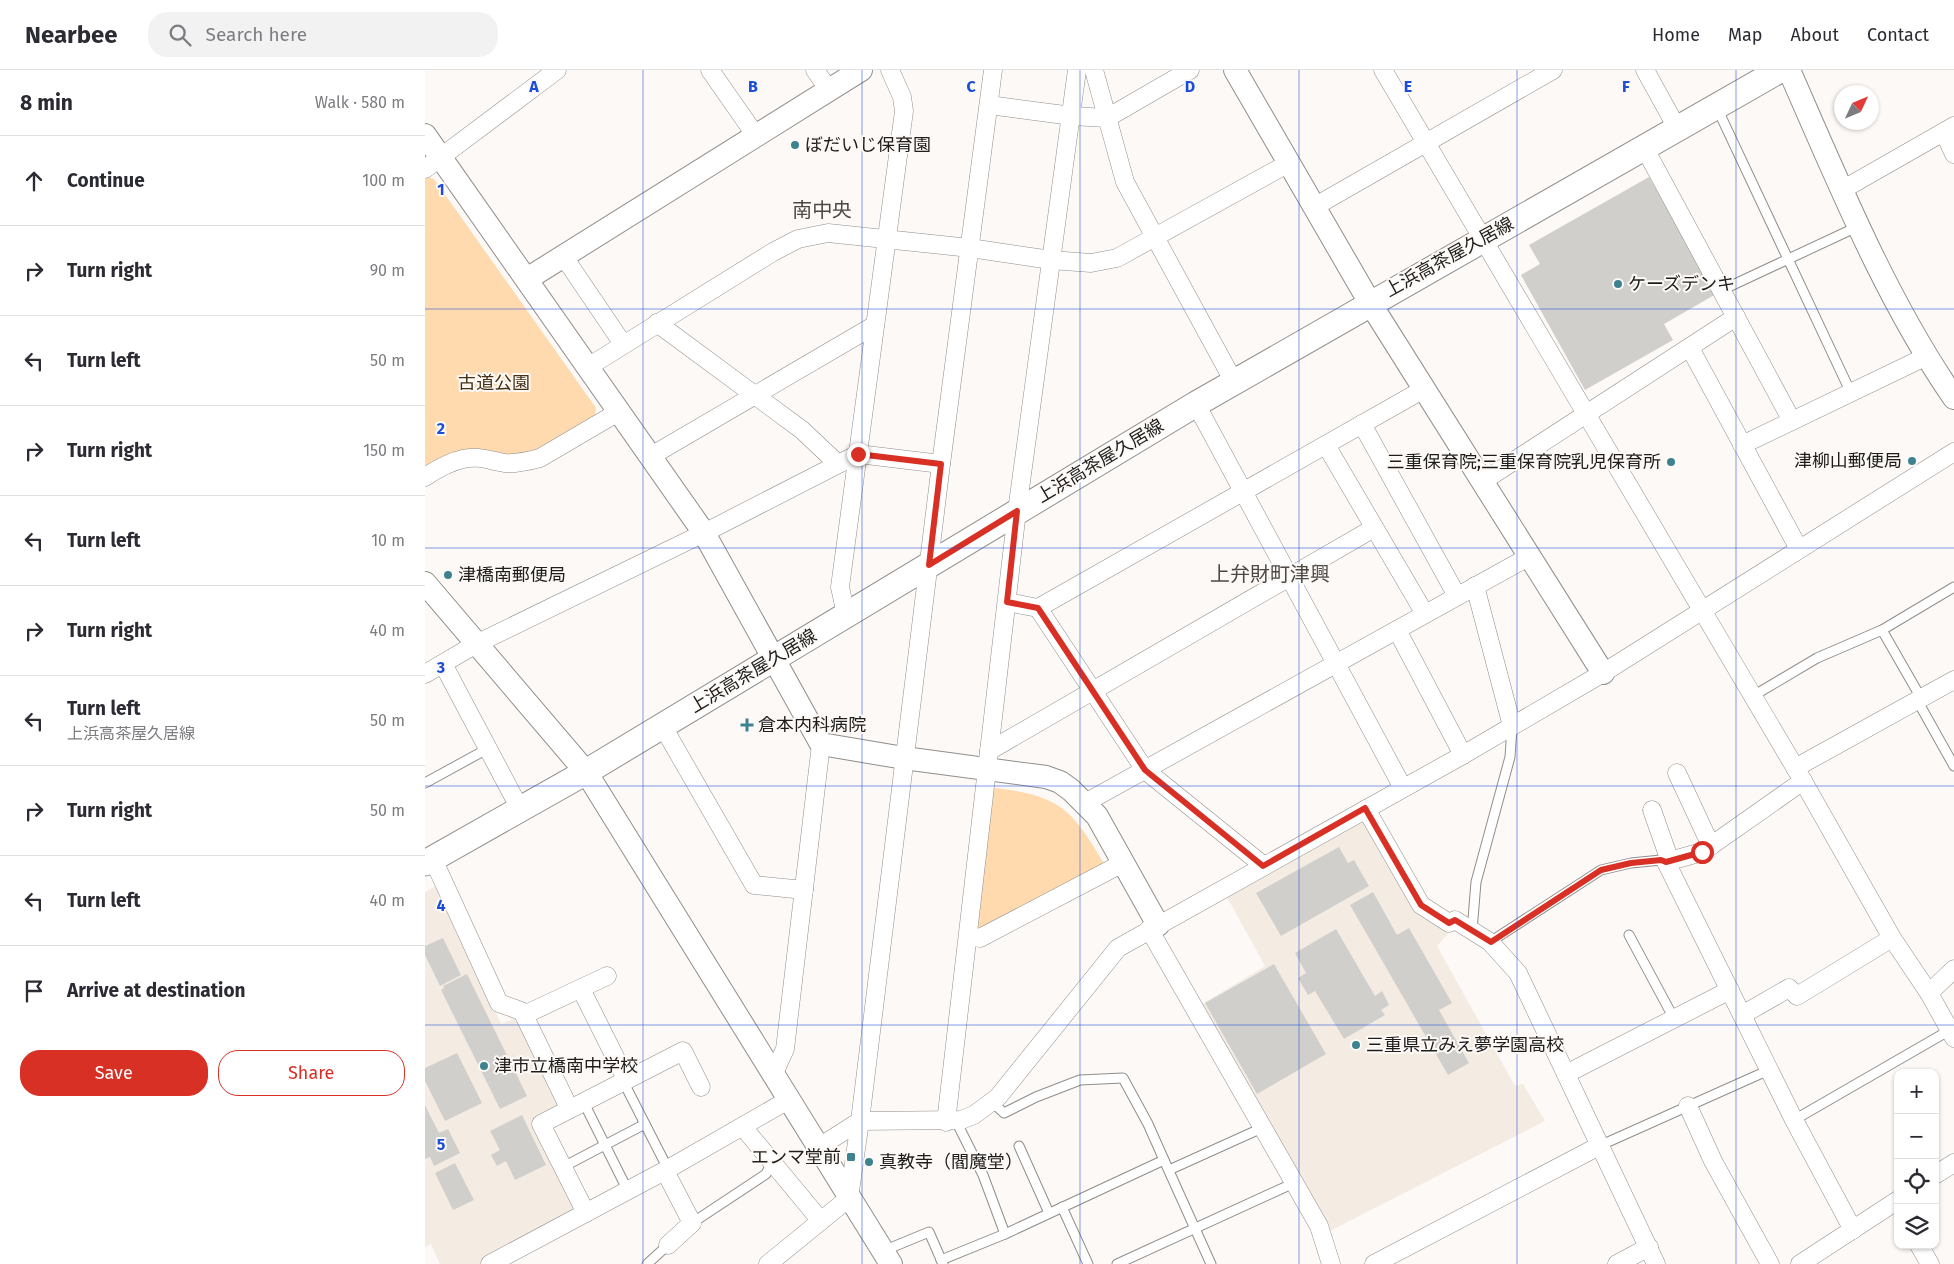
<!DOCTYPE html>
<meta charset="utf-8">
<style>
:root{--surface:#fff;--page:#f2f2f3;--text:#2b2b33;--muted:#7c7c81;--line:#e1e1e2;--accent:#d93025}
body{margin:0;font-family:"Fira Sans","Noto Sans JP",sans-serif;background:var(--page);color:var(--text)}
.controls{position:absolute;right:15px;bottom:15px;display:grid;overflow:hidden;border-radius:10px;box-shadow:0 1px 4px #0004}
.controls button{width:45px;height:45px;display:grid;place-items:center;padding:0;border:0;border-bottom:1px solid var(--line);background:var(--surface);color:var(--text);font:25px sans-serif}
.compass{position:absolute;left:1409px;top:15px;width:45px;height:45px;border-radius:50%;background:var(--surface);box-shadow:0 1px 4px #0004;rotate:46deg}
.stop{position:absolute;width:15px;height:15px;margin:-11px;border:4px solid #d93025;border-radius:50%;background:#fff}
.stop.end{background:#d93025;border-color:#fff;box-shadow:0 1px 5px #0008}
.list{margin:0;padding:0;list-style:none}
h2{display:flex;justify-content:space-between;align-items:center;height:65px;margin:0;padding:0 20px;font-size:21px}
h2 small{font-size:16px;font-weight:400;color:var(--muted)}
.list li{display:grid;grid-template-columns:32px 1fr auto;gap:15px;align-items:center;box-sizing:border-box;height:90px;padding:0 20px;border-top:1px solid var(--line)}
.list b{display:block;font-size:19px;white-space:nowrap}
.list p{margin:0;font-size:16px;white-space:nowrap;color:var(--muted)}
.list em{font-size:16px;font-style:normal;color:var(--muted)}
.actions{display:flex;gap:10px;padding:15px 20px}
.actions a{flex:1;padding:11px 0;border:1px solid var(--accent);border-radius:20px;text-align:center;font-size:18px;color:var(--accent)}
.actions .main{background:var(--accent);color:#fff}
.icon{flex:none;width:28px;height:28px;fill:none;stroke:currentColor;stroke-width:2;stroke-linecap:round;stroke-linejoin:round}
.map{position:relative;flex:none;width:1529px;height:1194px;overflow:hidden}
header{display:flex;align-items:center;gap:30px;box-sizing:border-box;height:70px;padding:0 25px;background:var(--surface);border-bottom:1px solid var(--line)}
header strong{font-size:24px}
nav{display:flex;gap:28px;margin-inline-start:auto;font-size:18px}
.search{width:350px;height:45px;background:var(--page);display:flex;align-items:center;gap:12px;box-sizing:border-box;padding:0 18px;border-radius:20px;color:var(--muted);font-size:19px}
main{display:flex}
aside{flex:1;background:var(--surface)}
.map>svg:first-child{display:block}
</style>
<header>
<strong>Nearbee</strong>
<div class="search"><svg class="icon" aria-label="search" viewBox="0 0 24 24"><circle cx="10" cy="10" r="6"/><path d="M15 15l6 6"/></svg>Search here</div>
<nav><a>Home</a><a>Map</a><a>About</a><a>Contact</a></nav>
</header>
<main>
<aside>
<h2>8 min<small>Walk · 580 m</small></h2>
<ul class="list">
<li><svg class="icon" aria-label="ahead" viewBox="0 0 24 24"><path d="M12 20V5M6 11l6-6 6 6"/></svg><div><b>Continue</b></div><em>100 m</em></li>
<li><svg class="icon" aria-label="right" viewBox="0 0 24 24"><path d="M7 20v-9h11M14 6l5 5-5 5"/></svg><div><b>Turn right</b></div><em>90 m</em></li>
<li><svg class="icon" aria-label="left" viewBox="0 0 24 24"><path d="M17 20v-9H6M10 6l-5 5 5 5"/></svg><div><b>Turn left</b></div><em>50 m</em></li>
<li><svg class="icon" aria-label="right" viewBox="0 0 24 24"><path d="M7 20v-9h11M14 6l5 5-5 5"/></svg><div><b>Turn right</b></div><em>150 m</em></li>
<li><svg class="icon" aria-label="left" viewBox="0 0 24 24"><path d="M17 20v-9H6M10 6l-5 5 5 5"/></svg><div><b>Turn left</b></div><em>10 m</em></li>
<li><svg class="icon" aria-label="right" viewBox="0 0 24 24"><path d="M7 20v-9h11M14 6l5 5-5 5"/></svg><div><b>Turn right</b></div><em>40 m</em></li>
<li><svg class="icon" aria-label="left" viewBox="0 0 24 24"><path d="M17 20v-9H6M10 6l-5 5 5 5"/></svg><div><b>Turn left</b><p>上浜高茶屋久居線</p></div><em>50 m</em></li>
<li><svg class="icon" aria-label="right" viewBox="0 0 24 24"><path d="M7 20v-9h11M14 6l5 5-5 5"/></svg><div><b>Turn right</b></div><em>50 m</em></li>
<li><svg class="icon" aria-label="left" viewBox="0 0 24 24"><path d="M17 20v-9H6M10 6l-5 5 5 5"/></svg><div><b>Turn left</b></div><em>40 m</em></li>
<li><svg class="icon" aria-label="arrive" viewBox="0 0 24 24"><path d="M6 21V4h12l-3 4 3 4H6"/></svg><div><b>Arrive at destination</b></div></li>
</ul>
<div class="actions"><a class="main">Save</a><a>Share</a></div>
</aside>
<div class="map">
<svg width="1529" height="1194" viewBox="0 0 1529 1194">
<rect width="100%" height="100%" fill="#fcf9f6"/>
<!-- built -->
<g fill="#f4ece3">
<path d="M938,751L943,752L995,846L1024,863L1012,876L1090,1016L1098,1014L1120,1051L901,1163L772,937L840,896L802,827Z"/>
<path d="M13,815L76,954L94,947L139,1037L111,1051L153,1138L151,1144L56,1194H15L6,1174L0,1177V822Z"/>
</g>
<!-- green -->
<g fill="#ffdaae">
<path d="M3,107L9,109L171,338L170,345L110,380L88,385L35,380L0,398V110Z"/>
<path d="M571,718C635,726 647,739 679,794L557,862L551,858L567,720Z"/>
</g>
<!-- building -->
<g fill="#d1cfcc">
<path d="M1224,107L1291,224L1239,254L1248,270L1160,320L1096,205L1115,194L1104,175Z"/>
<path d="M914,777L923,793L929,790L944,816L856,866L831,823Z"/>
<path d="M948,822L972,865L984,858L1027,933L1014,940L1044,993L1023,1005L925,835Z"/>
<path d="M911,859L950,926L957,921L964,935L956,940L960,945L919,969L890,921L883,925L873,908L881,903L870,883Z"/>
<path d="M18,868L36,905L15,916L0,885V876Z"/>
<path d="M849,894L901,984L832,1024L780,933Z"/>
<path d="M42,904L102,1026L75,1039L16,920L19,918L18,916Z"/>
<path d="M32,983L57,1033L20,1051L0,1011V998Z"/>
<path d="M0,1035L14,1063L23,1059L35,1083L9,1096L5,1087L0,1089Z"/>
<path d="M97,1045L121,1095L90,1110L81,1091L72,1096L66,1085L75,1080L65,1061Z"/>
<path d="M30,1093L49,1130L28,1140L10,1103Z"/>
</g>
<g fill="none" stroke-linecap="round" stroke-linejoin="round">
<defs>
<g id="service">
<path d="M1292,38L1426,323"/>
<path d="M1297,220L1434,156"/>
<path d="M1457,560L1496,628"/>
<path d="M1328,626L1392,588L1457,560L1529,517"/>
<path d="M1492,630L1529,696"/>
<path d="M0,713L62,679"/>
<path d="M1047,861L1051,812L1085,687L1087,657"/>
<path d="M1204,865L1246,943V950"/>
<path d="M1065,872L1176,800L1206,793L1236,790L1241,792"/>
<path d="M198,1011L243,1099"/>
<path d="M158,1031L203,1121"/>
<path d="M567,1032L579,1043L611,1027L655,1010L698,1008L723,1054L739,1090"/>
<path d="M1369,1050L1525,960"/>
<path d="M531,1051L558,1105L580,1164"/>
<path d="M594,1076L624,1143"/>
<path d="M1174,1076L1344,1000"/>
<path d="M138,1097L220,1054"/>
<path d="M744,1100L837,1058"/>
<path d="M637,1137L663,1194"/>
<path d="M267,1153L341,1104L347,1092"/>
<path d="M458,1181L504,1162L518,1194"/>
<path d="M516,1190L580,1164L739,1090L786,1194"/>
<path d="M222,1194L243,1175"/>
<path d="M692,1194L869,1113"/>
</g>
<g id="minor">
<path d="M285,0L331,66"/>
<path d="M390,0L404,20"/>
<path d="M669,0L700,112L809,312"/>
<path d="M958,0L1378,711L1467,868L1504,923L1529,968"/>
<path d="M1220,0L1252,58"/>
<path d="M564,35L647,46L682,48L765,0"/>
<path d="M1519,62L1529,84"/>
<path d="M1219,77L1367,351"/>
<path d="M0,99L132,0"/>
<path d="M1417,120L1529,56"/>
<path d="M889,137L1128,0"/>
<path d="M139,187L198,274"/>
<path d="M232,253L377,360L413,394"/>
<path d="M1265,278L1374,479"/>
<path d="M163,297L348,182L373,169L403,163L545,178L626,190L666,193L692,188L864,93"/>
<path d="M771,334L978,718"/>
<path d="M937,354L1032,526"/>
<path d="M901,375L1000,544"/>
<path d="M1317,375L1500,287"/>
<path d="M226,386L450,255"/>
<path d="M0,407C12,399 24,392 38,389C52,385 66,391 80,393C92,394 104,391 115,388L195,341"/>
<path d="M1058,411L1311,247"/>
<path d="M1050,516L1087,656"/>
<path d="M582,532L613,538L999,319"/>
<path d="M613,538L720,700L839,796"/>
<path d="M421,545L415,517L479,41L477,27L465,0"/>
<path d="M972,560L1038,685"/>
<path d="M18,594L95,739"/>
<path d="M0,604L51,574L279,463L433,384L516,394"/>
<path d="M237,655L329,815L379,820"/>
<path d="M564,681L949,458"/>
<path d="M1370,698L1529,610"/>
<path d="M1252,703L1286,776"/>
<path d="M1378,711L1277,782L1241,792L1369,1050L1428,1160"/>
<path d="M660,733L1105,486"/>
<path d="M941,739L996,835L1024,853L1030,850L1065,872L1093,903L1231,1194"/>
<path d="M1227,740L1245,791"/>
<path d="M8,789L74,933L96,941L99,945L182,906"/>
<path d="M724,859L894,1156L906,1194"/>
<path d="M543,866L555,868L698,793"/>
<path d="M156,919L201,1009"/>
<path d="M1504,923L1529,899"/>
<path d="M99,945L144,1038"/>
<path d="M1317,945L1364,918L1372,926L1467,868"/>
<path d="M349,1003L360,979L396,674"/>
<path d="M1141,1004L1305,920"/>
<path d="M1263,1036L1288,1091L1345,1194"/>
<path d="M521,1052L592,441L652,0"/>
<path d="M318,1057L396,1151"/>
<path d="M394,1077L435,1051L536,1050L549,1045L573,1027L693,878L1038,685L1178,603L1529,382"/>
<path d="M240,1101L267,1153L243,1175"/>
<path d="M1510,1105L1529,1093"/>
<path d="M161,1143L116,1054L258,981L276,1017"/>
<path d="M1494,1175L1505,1194"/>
<path d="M65,1194L243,1099L365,1029"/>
<path d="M343,1194L424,1128L435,1051L516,394L568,0"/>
<path d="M949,1194L1174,1076"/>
<path d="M1192,1194L1224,1177"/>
<path d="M1375,1194L1473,1130"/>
</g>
<g id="tertiary">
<path d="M810,0L945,233L1178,603"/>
<path d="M1364,0C1412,109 1461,230 1529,328"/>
<path d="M0,65L279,463L396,674L479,688L621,707L635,712L646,720L672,746L733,855"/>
<path d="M102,209L436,0"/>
<path d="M0,513L161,702L466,1194"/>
</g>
<path id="secondary" d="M0,793L161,702L771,334L1355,0"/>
</defs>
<!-- service casing -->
<use href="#service" stroke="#918e8c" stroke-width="11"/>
<!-- minor casing -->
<use href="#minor" stroke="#918e8c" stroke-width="19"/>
<!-- tertiary casing -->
<use href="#tertiary" stroke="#918e8c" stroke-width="24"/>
<!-- secondary casing -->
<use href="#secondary" stroke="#918e8c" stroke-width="27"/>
<!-- service -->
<use href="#service" stroke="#fff" stroke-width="9"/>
<!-- minor -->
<use href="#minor" stroke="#fff" stroke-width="18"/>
<!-- tertiary -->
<use href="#tertiary" stroke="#fff" stroke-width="22"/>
<!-- secondary -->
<use href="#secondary" stroke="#fff" stroke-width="25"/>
</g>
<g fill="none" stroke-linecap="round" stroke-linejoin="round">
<!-- route -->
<path stroke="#d93025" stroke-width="6" d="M433,384L516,394L504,495L592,441L582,532L613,538L720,700L838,796L940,738L996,835L1024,853L1030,850L1066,872L1176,800L1206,793L1236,790L1241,792L1277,782"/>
</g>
<!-- grid -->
<path fill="none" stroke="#1d4ed8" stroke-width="1" stroke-opacity="0.55" d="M218,0V1194M437,0V1194M655,0V1194M874,0V1194M1092,0V1194M1311,0V1194M0,239H1529M0,478H1529M0,716H1529M0,955H1529"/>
<!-- markers -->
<g fill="#3e8290" stroke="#fcf9f6" stroke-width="2">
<circle cx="370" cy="75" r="5"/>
<circle cx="1193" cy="214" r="5"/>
<circle cx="1487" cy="391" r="5"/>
<circle cx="1246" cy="392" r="5"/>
<circle cx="23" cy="505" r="5"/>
<path d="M319.5 647.5h5v5h5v5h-5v5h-5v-5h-5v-5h5z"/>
<circle cx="931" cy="975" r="5"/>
<circle cx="59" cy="996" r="5"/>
<rect x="421" y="1082" width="10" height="10" rx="2.5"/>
<circle cx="444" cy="1092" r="5"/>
</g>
<g text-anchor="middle" stroke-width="4" stroke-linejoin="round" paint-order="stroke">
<!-- poi labels -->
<g font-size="18" fill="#1e1d1c" stroke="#fcf9f6" text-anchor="start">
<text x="380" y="81">ぼだいじ保育園</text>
<text x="1203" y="220">ケーズデンキ</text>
<text x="1477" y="397" text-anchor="end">津柳山郵便局</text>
<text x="1236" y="398" text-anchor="end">三重保育院;三重保育院乳児保育所</text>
<text x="33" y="511">津橋南郵便局</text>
<text x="333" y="661">倉本内科病院</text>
<text x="941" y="981">三重県立みえ夢学園高校</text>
<text x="69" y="1002">津市立橋南中学校</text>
<text x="416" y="1093" text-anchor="end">エンマ堂前</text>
<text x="454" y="1098">真教寺（閻魔堂）</text>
</g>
<!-- street labels -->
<g font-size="18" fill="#1e1d1c" stroke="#fcf9f6">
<text transform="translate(1024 187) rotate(-29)" y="6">上浜高茶屋久居線</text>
<text transform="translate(675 391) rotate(-31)" y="6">上浜高茶屋久居線</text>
<text transform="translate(328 601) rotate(-31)" y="6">上浜高茶屋久居線</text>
</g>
<!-- park labels -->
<g font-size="18" fill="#463115" stroke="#fcf9f6">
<text x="69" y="319">古道公園</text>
</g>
<!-- quarter labels -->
<g font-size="20" fill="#4b4947" stroke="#fcf9f6">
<text x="397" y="147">南中央</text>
<text x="845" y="511">上弁財町津興</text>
</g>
</g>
<g font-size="16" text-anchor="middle" font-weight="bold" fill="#1d4ed8" stroke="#fcf9f6" stroke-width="4" stroke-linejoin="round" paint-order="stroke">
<text x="109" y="22">A</text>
<text x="328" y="22">B</text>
<text x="546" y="22">C</text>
<text x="765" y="22">D</text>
<text x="983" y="22">E</text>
<text x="1201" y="22">F</text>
<text x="16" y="125">1</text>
<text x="16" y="364">2</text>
<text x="16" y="603">3</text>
<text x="16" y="841">4</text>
<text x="16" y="1080">5</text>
</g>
</svg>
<div class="controls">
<button>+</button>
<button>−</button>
<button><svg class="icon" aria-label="locate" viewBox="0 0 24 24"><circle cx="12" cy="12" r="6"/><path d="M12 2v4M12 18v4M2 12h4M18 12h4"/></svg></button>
<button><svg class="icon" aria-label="layers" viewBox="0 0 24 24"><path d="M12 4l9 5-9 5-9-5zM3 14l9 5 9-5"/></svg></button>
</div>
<svg class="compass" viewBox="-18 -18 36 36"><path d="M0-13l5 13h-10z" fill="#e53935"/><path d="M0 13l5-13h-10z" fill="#7c7c81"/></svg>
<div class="stop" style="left:1277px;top:782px"></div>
<div class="stop end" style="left:433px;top:384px"></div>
</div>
</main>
